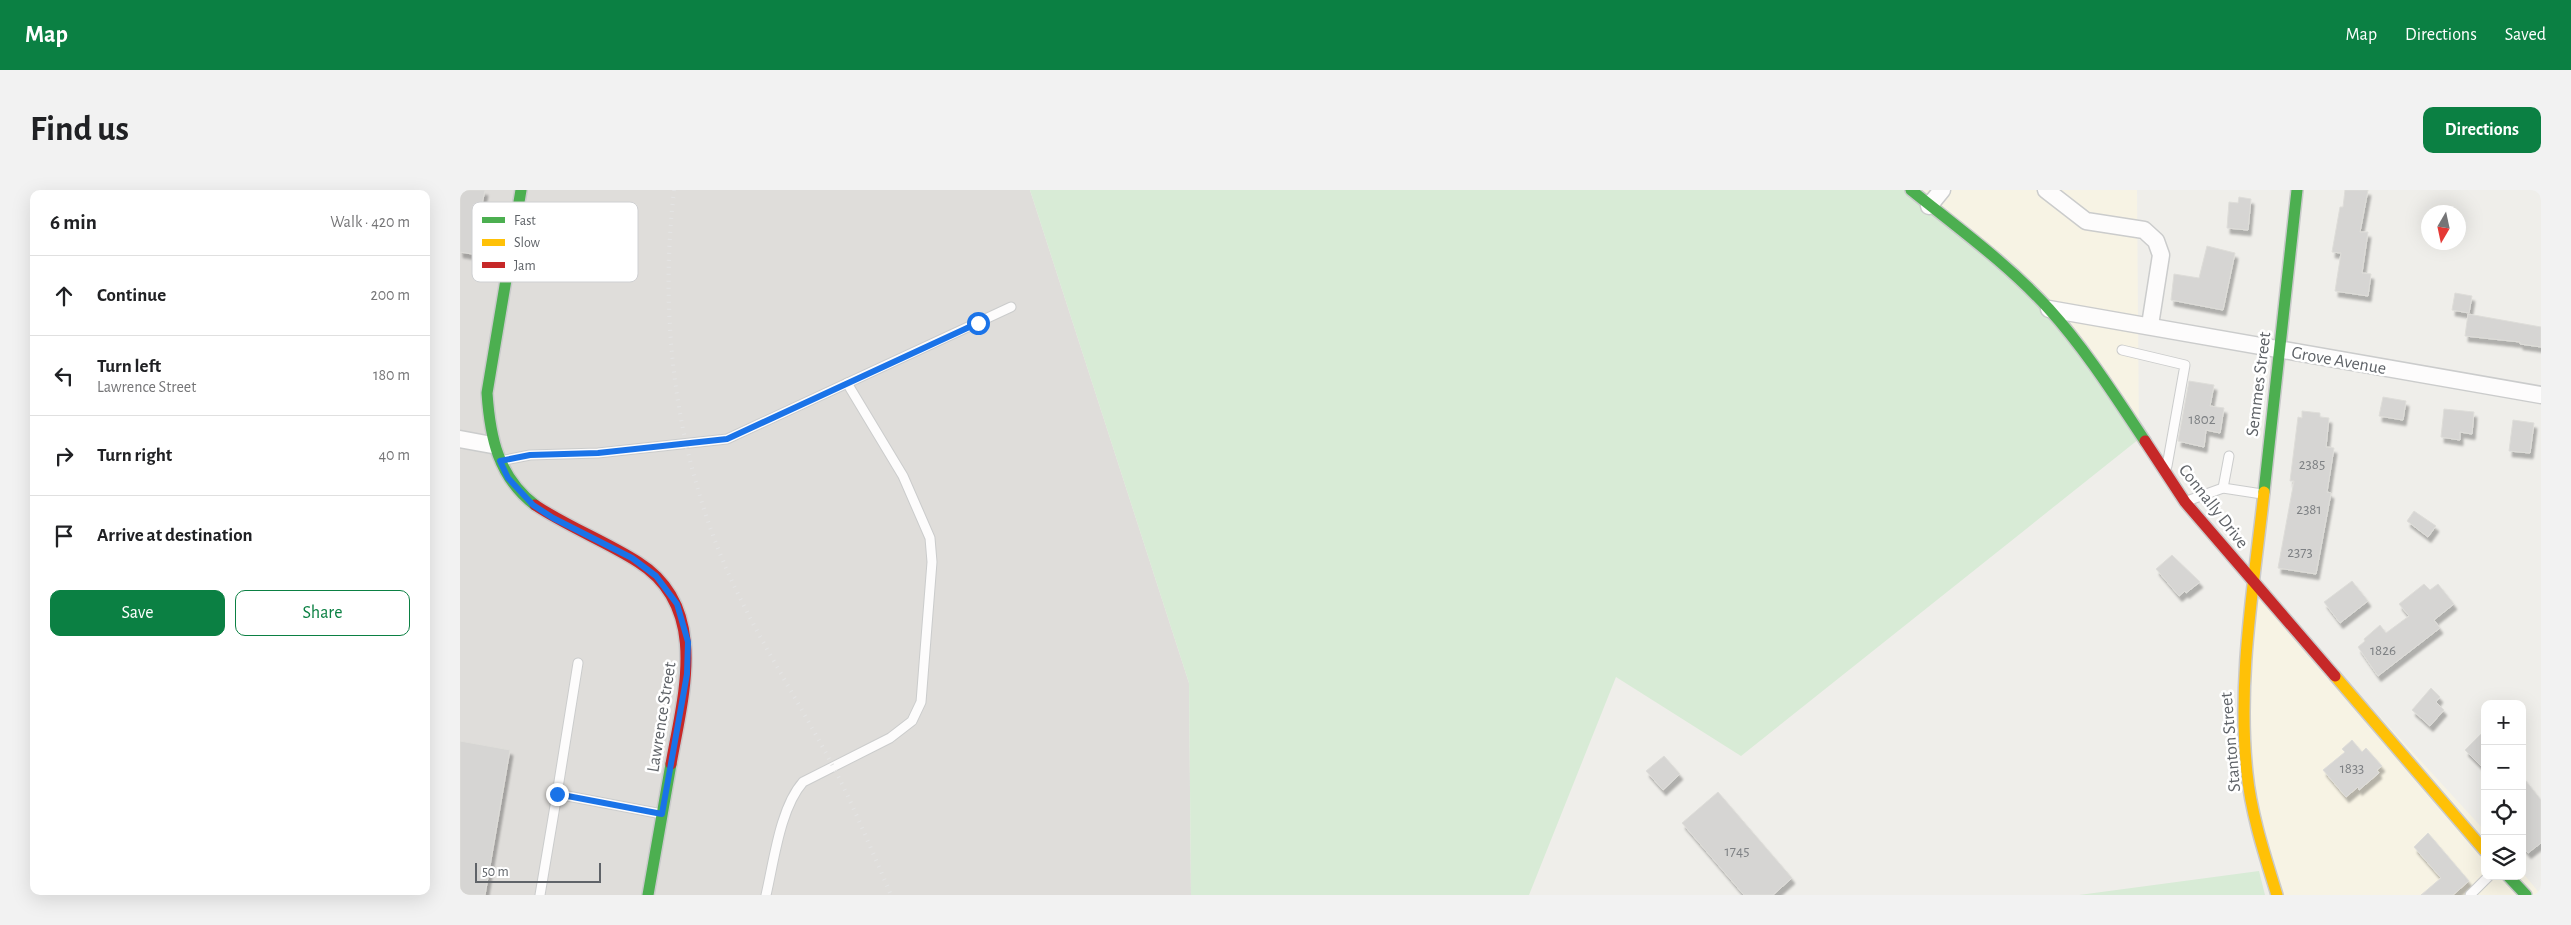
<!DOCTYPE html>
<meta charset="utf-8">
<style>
:root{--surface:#fff;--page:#f2f2f2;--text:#202124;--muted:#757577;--line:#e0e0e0;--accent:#0b8043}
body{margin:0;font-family:"Alegreya Sans",sans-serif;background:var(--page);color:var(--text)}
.controls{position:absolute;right:15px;bottom:15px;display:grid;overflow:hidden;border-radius:10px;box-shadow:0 5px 20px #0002}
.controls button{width:45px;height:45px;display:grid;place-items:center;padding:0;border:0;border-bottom:1px solid var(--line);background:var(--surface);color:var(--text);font:25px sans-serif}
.compass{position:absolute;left:1961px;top:15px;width:45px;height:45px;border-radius:50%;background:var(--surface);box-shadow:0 5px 20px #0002;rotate:189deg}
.scale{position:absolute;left:15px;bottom:12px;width:126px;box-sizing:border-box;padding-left:5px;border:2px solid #5f6368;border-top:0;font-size:14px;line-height:18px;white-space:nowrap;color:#5f6368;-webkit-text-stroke:4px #fff;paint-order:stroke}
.stop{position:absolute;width:15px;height:15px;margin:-11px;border:4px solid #1a73e8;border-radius:50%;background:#fff}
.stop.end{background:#1a73e8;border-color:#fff;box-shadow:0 1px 5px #0008}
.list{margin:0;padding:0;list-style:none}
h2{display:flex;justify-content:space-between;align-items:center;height:65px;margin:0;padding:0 20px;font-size:21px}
h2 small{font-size:16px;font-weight:400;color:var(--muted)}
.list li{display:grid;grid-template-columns:32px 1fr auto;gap:15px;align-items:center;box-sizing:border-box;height:80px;padding:0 20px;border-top:1px solid var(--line)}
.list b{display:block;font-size:19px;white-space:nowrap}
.list p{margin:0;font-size:16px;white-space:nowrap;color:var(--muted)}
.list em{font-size:16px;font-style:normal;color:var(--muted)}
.actions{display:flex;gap:10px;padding:15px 20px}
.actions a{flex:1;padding:11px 0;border:1px solid var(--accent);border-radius:10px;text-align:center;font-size:18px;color:var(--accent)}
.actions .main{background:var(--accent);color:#fff}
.icon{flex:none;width:28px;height:28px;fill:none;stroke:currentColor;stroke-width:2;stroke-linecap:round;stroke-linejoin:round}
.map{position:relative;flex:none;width:2081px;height:705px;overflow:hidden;border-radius:10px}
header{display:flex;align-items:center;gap:30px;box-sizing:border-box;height:70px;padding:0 25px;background:var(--accent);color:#fff}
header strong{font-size:24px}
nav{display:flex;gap:28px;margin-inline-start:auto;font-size:18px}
.intro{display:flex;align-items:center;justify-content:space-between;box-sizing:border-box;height:120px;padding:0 30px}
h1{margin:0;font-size:35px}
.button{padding:12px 22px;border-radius:10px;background:var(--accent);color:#fff;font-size:18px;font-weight:700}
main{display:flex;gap:30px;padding:0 30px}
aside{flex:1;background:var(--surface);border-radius:10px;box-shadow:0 5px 20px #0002}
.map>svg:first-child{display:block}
</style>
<header>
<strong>Map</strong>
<nav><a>Map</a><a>Directions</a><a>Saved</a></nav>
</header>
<div class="intro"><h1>Find us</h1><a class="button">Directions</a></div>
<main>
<aside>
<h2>6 min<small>Walk · 420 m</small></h2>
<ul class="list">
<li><svg class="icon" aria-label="ahead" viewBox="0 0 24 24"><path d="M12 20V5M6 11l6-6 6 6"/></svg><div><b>Continue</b></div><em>200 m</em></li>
<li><svg class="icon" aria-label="left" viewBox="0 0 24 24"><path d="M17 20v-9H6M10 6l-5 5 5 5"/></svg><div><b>Turn left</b><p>Lawrence Street</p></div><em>180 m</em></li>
<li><svg class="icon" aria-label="right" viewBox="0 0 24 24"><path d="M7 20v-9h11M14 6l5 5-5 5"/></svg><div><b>Turn right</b></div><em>40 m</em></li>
<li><svg class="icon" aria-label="arrive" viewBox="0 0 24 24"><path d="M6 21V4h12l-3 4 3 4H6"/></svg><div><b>Arrive at destination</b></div></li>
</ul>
<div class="actions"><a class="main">Save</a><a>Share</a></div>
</aside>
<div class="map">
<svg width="2081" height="705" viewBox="0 0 2081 705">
<defs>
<filter id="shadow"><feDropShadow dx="3" dy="5.5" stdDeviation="1" flood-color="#0004"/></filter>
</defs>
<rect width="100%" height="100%" fill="#efeeea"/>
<!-- commercial -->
<g fill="#f7f3e4">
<path d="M1458,0H1677L1679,249Z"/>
<path d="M1791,386L2025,641V686H2062V682L2081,705H1816L1780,523Z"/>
</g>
<!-- industrial -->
<path fill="#dfddda" d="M0,0H570L729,493L731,705H0Z"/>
<!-- green -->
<g fill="#d8ebd6">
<path d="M570,0H1458L1604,122L1679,249L1281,566L1156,487L1069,705H731L729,493Z"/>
<path d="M1799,681L1805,705H1619Z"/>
</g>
<!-- building -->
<g fill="#d6d5d3" stroke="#deddd9" filter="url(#shadow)">
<path d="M0,0H25L12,64L0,62Z"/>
<path d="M1885,0H1908L1900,42H1908L1902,83L1911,84L1908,106L1875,101L1881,63L1872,62L1880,17H1883Z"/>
<path d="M1779,7L1791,9L1788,40L1767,38L1769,12L1778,13Z"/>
<path d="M1747,56L1775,63L1763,120L1711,110L1714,84L1739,88Z"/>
<path d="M1995,103L2012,106L2009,123L1992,120Z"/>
<path d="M2008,124L2081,137V157L2060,154V152L2005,146Z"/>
<path d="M1729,191L1754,195L1750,216L1764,218L1760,243L1746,240L1744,257L1718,251Z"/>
<path d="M1923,207L1946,211L1943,230L1919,226Z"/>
<path d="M1984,219L2014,222L2012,244L2000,242V250L1981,247Z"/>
<path d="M1842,221L1860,223V227L1869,228L1866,257L1874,258L1867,302L1871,303L1856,384L1818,378L1834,291H1830L1838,227L1842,228Z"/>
<path d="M2053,230L2074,233L2070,263L2049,261Z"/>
<path d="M1954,321L1976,336L1968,347L1947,331Z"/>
<path d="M1712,365L1740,392L1726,403L1725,401L1719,406L1696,379Z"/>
<path d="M1892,391L1908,411L1880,433L1864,412Z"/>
<path d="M1964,394L1970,400L1978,394L1994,414L1974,430L1980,438L1918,486L1898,457L1905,451L1904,449L1920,435L1926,443L1949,426L1939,414Z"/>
<path d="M1971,498L1980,507L1976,512L1984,520L1970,536L1952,520Z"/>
<path d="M2025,540V580L2005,560Z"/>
<path d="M1892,550L1902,562L1906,558L1922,576L1917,580L1919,583L1899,600L1898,597L1886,607L1863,580L1885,562L1882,559Z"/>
<path d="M0,551L50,560L25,705H0Z"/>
<path d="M1204,566L1220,584L1203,600L1186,581Z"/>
<path d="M2062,586L2081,610V653L2068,663L2062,656Z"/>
<path d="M1258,602L1332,688L1313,705H1284L1222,633Z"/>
<path d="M1968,643L2009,691L1993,705H1961L1981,688L1954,657Z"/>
</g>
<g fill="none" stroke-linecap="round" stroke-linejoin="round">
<defs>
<g id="lane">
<path d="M1662,160L1725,175L1707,276"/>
<path d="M40,271L70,265L138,263L267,249L551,117"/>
<path d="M1763,298L1769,266"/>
<path d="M1727,311L1763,298L1802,304"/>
<path d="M97,604L118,473"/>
<path d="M80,705L97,604L202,624"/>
<path d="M306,705C314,671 320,618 343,592L430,548L452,531L461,512L472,372L470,348L443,286L387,193"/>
<path d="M2010,705L2029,686"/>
</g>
<g id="street">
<path d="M1586,0L1626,31L1684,40L1696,51L1701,65L1690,135"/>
<path d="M1469,16L1482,0"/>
<path d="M1589,119L2081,205"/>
<path d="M0,249L32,255"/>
</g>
<g id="fast">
<path d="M61,0L27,203C30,247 38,287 75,315"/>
<path d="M1451,0C1498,38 1548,74 1589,119C1626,160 1655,206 1685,251"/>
<path d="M1804,302L1837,0"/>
<path d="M2048,686L2066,705"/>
<path d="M188,705L211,574"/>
</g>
<g id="slow">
<path d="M1804,302C1794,395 1777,489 1787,583C1791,624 1805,666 1817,705"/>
<path d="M1875,486L2025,661"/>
</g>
<g id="jam">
<path d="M1685,251L1725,312L1875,486"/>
<path d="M75,315C108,337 145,351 178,372C250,417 223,506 211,574"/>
</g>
</defs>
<!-- lane casing -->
<use href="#lane" stroke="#cbcccc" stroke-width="11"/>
<!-- street casing -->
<use href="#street" stroke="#cbcccc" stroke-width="19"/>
<!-- fast casing -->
<use href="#fast" stroke="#cacacb" stroke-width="14"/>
<!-- slow casing -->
<use href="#slow" stroke="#cacacb" stroke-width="14"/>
<!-- jam casing -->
<use href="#jam" stroke="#cacacb" stroke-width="14"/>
<!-- lane -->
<use href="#lane" stroke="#fdfcfc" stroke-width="9"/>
<!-- street -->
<use href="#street" stroke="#fdfcfc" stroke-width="16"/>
<!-- fast -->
<use href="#fast" stroke="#4caf50" stroke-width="11"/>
<!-- slow -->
<use href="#slow" stroke="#ffc107" stroke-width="11"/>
<!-- jam -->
<use href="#jam" stroke="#c62828" stroke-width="11"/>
<!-- rail -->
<path stroke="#e4e4e4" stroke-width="4" stroke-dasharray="1 6" stroke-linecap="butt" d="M214,0C199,129 215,258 266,378C298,451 343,517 379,588C398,626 414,666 431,705"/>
</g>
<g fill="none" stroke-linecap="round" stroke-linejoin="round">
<!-- route -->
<path stroke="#1a73e8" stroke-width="6" d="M97,604L202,624L227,484L228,452L217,414L196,386L172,368L93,328L73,315L48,288L40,271L70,265L138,263L267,249L518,133"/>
</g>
<g text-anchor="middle" stroke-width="5" stroke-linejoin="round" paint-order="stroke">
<!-- number labels -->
<g font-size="15" fill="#7e8184">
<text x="1742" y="234">1802</text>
<text x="1852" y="279">2385</text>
<text x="1849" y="324">2381</text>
<text x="1840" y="367">2373</text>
<text x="1923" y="465">1826</text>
<text x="1892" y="583">1833</text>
<text x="1277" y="666">1745</text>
</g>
<!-- street labels -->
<g font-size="18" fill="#5f6368" stroke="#fff">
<text transform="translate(1879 170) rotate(10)" y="6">Grove Avenue</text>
<text transform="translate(1798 194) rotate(-83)" y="6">Semmes Street</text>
<text transform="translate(1754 316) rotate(52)" y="6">Connally Drive</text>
<text transform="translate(201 527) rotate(-81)" y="6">Lawrence Street</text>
<text transform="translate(1770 552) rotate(-95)" y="6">Stanton Street</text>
</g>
</g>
<!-- legend -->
<rect x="12" y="12" width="166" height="80" rx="8" fill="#fff" stroke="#cfd0d2" stroke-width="1"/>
<rect x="22" y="27" width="23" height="6" fill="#4caf50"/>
<rect x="22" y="49" width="23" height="7" fill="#ffc107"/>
<rect x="22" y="72" width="23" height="6" fill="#c62828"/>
<g font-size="14" fill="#5f6368">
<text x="54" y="35">Fast</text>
<text x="54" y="57">Slow</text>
<text x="54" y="80">Jam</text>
</g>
</svg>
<div class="controls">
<button>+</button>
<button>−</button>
<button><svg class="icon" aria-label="locate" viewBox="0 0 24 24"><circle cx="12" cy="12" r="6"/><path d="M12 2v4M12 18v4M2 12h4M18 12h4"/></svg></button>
<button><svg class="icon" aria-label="layers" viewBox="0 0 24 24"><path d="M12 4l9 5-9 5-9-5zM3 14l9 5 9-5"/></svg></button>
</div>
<svg class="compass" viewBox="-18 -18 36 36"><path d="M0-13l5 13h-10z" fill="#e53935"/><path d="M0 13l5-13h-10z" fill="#757577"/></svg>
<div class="scale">50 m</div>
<div class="stop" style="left:518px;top:133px"></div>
<div class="stop end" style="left:97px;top:604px"></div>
</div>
</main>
